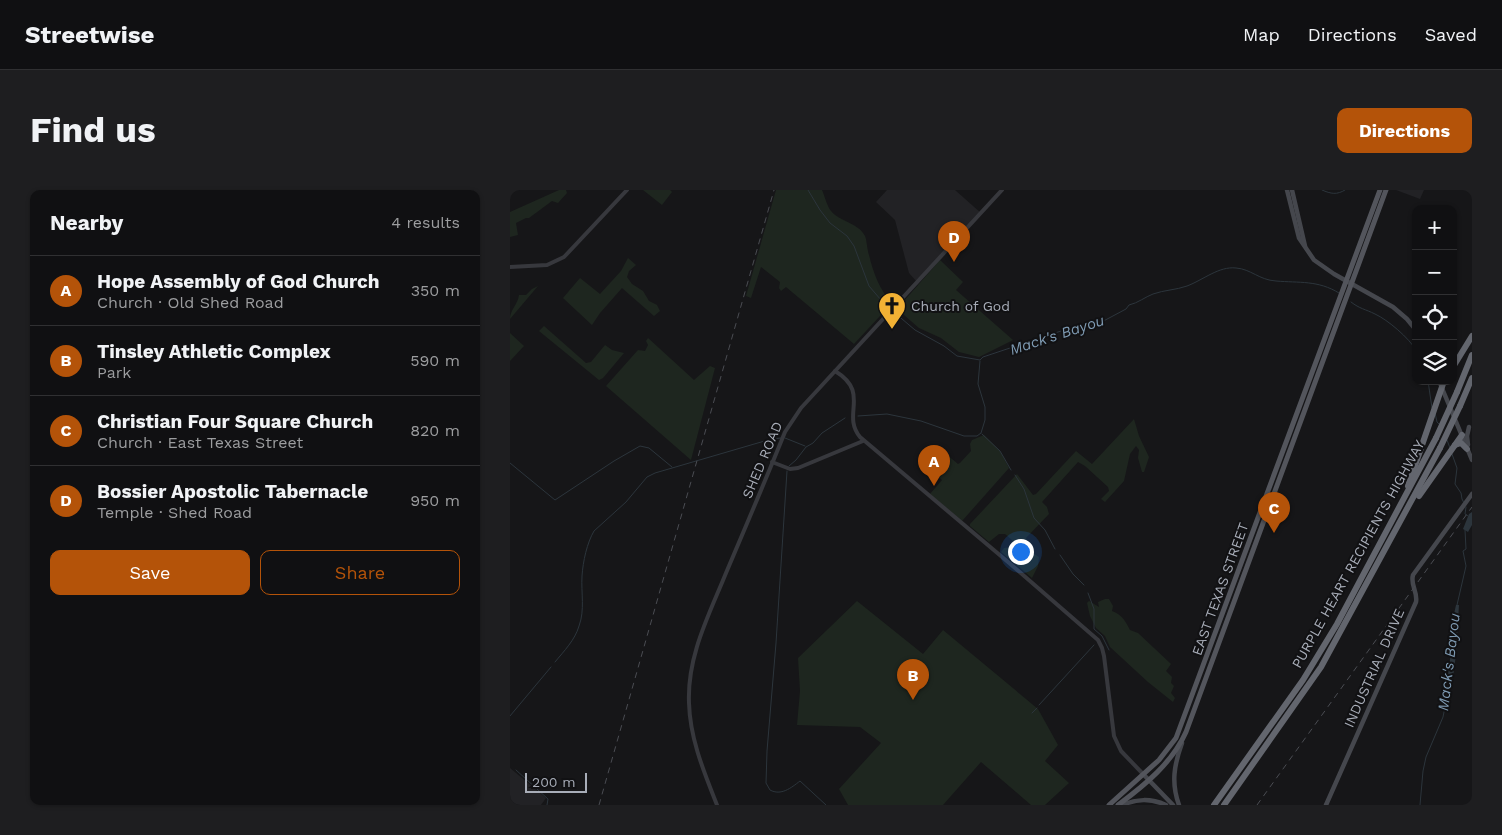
<!DOCTYPE html>
<meta charset="utf-8">
<style>
:root{--surface:#101012;--page:#1e1e20;--text:#f1f3f6;--muted:#9c9d9f;--line:#303032;--accent:#b45309}
body{margin:0;font-family:"Work Sans",sans-serif;background:var(--page);color:var(--text)}
.controls{position:absolute;right:15px;top:15px;display:grid;overflow:hidden;border-radius:10px;box-shadow:0 1px 4px #0004}
.controls button{width:45px;height:45px;display:grid;place-items:center;padding:0;border:0;border-bottom:1px solid var(--line);background:var(--surface);color:var(--text);font:25px sans-serif}
.scale{position:absolute;left:15px;bottom:12px;width:62px;box-sizing:border-box;padding-left:5px;border:2px solid #a8adb8;border-top:0;font-size:14px;line-height:18px;white-space:nowrap;color:#a8adb8;-webkit-text-stroke:4px #111113;paint-order:stroke}
.you{position:absolute;left:510px;top:361px;width:18px;height:18px;margin:-12px;border:4px solid #fff;border-radius:50%;background:#1a73e8;box-shadow:0 0 0 8px #1a73e833}
.badge{display:grid;place-items:center;width:32px;height:32px;border-radius:50%;background:var(--accent);color:#fff;font-size:16px;font-weight:700}
.pin{position:absolute;translate:-50% -41px;filter:drop-shadow(0 1px 2px #0008)}
.pin::after{content:'';position:absolute;top:26px;width:18px;height:15px;background:inherit;clip-path:polygon(0 0,100% 0,50% 100%)}
.list{margin:0;padding:0;list-style:none}
h2{display:flex;justify-content:space-between;align-items:center;height:65px;margin:0;padding:0 20px;font-size:21px}
h2 small{font-size:16px;font-weight:400;color:var(--muted)}
.list li{display:grid;grid-template-columns:32px 1fr auto;gap:15px;align-items:center;box-sizing:border-box;height:70px;padding:0 20px;border-top:1px solid var(--line)}
.list b{display:block;font-size:19px;white-space:nowrap}
.list p{margin:0;font-size:16px;white-space:nowrap;color:var(--muted)}
.list em{font-size:16px;font-style:normal;color:var(--muted)}
.actions{display:flex;gap:10px;padding:15px 20px}
.actions a{flex:1;padding:11px 0;border:1px solid var(--accent);border-radius:10px;text-align:center;font-size:18px;color:var(--accent)}
.actions .main{background:var(--accent);color:#fff}
.icon{flex:none;width:28px;height:28px;fill:none;stroke:currentColor;stroke-width:2;stroke-linecap:round;stroke-linejoin:round}
.map{position:relative;flex:none;width:962px;height:615px;overflow:hidden;border-radius:10px}
header{display:flex;align-items:center;gap:30px;box-sizing:border-box;height:70px;padding:0 25px;background:var(--surface);border-bottom:1px solid var(--line)}
header strong{font-size:24px}
nav{display:flex;gap:28px;margin-inline-start:auto;font-size:18px}
.intro{display:flex;align-items:center;justify-content:space-between;box-sizing:border-box;height:120px;padding:0 30px}
h1{margin:0;font-size:35px}
.button{padding:12px 22px;border-radius:10px;background:var(--accent);color:#fff;font-size:18px;font-weight:700}
main{display:flex;gap:30px;padding:0 30px}
aside{flex:1;background:var(--surface);border-radius:10px;box-shadow:0 1px 4px #0004}
.map>svg:first-child{display:block}
</style>
<header>
<strong>Streetwise</strong>
<nav><a>Map</a><a>Directions</a><a>Saved</a></nav>
</header>
<div class="intro"><h1>Find us</h1><a class="button">Directions</a></div>
<main>
<aside>
<h2>Nearby<small>4 results</small></h2>
<ul class="list">
<li><span class="badge">A</span><div><b>Hope Assembly of God Church</b><p>Church · Old Shed Road</p></div><em>350 m</em></li>
<li><span class="badge">B</span><div><b>Tinsley Athletic Complex</b><p>Park</p></div><em>590 m</em></li>
<li><span class="badge">C</span><div><b>Christian Four Square Church</b><p>Church · East Texas Street</p></div><em>820 m</em></li>
<li><span class="badge">D</span><div><b>Bossier Apostolic Tabernacle</b><p>Temple · Shed Road</p></div><em>950 m</em></li>
</ul>
<div class="actions"><a class="main">Save</a><a>Share</a></div>
</aside>
<div class="map">
<svg width="962" height="615" viewBox="0 0 962 615">
<rect width="100%" height="100%" fill="#161618"/>
<!-- built -->
<g fill="#222225">
<path d="M377,0H445L471,23L407,92L399,83L385,30L366,12Z"/>
<path d="M886,0H914L910,9Z"/>
<path d="M0,578L36,608L31,615H0Z"/>
</g>
<!-- green -->
<g fill="#1e261f">
<path d="M49,0H56L57,3L48,13L42,11L19,28H16L6,33L8,45L0,47V22Z"/>
<path d="M133,0H160L162,2L152,15Z"/>
<path d="M266,0H312C315,7 317,16 321,21C330,32 349,33 355,46C357,51 357,59 359,65C363,82 370,101 382,113L344,154L276,97L271,101L269,98L270,92L251,77L241,108L236,106Z"/>
<path d="M118,68L126,75L119,81L117,87L122,94L133,101L139,111L147,115L150,121L144,126L112,98L90,123L82,135L53,108L70,88L90,104L111,81Z"/>
<path d="M430,70L453,92L446,100L503,150L469,167L449,162L431,148L409,138L387,119Z"/>
<path d="M28,96L0,129C0,120 8,114 9,105H16L22,99Z"/>
<path d="M34,136L76,173L81,172L95,155L102,160L114,163L93,188L89,190L29,141Z"/>
<path d="M0,143L14,156L0,171Z"/>
<path d="M138,148L184,190L200,176L205,178L181,270L96,196L128,160L135,161L138,155L136,151Z"/>
<path d="M624,229L629,246L639,267L634,282H632L628,268L629,260L626,256L620,264L614,291L595,312L591,309L599,301L598,297L575,276L568,272L532,312L537,317L539,324L516,348L520,357L518,363H523L529,367L528,376L522,388L491,362L494,358L503,357L502,350L495,344H489L479,352L460,336V334L507,284L523,305L526,304L566,261L582,274Z"/>
<path d="M474,245L490,261L499,278L452,331L420,304L432,290L419,278L432,263L436,264L448,274L450,273L461,261L460,254L462,250Z"/>
<path d="M595,409H599L603,416L602,421C612,425 615,430 620,440L628,443L661,474L656,481L662,487L661,493L664,496L661,503L665,508L663,512L638,492L600,457L595,446L586,438L580,426L577,413L579,411L589,417L588,412Z"/>
<path d="M347,411L413,464L433,440L528,519L548,555L535,571L559,593L535,615H521L471,572L433,615H338L329,599L371,553L350,537L287,535L290,501L288,468Z"/>
</g>
<!-- water -->
<g fill="#2c353c">
<path d="M962,322V335L958,342L953,339L959,324Z"/>
<path d="M946,415H949L946,464L943,488L939,491L938,485L943,447L941,438Z"/>
</g>
<g fill="none" stroke-linecap="round" stroke-linejoin="round">
<!-- stream -->
<g stroke="#2c353c" stroke-width="1">
<path d="M298,0L310,20L320,33L337,46L344,56L359,96L371,110L377,115"/>
<path d="M812,0C821,4 827,5 835,0"/>
<path d="M0,1L2,0"/>
<path d="M841,112C850,119 855,119 865,124C878,130 899,148 906,160"/>
<path d="M385,123L405,140L434,156L447,166L470,170L473,167L563,137L586,135L616,119L619,115C628,113 635,107 643,104C654,100 666,100 677,96C693,90 709,76 726,78C741,79 749,90 766,91C789,93 808,90 829,103"/>
<path d="M918,191L922,218"/>
<path d="M925,223L927,232L930,235"/>
<path d="M348,226L377,224L411,231L454,246H467L471,243L475,230V217L468,194L470,171"/>
<path d="M472,244L490,261L501,280"/>
<path d="M275,248L295,256"/>
<path d="M937,250L940,258"/>
<path d="M942,264L947,278L945,294L951,303L952,309L954,313"/>
<path d="M0,273L45,310L104,271L130,256L139,258L162,277"/>
<path d="M279,276L286,270L296,257L303,253L312,243L335,228"/>
<path d="M277,281L266,453L257,561L256,593L260,600C271,606 281,598 290,591L316,615"/>
<path d="M505,285L514,299L524,328L535,340L545,359"/>
<path d="M956,317L955,324L958,326"/>
<path d="M550,365L563,384L574,395"/>
<path d="M578,403L584,419V439L592,446L599,460"/>
<path d="M947,415L956,376L953,361L956,359L955,340"/>
<path d="M45,472C54,461 65,450 69,436C75,420 71,403 72,386C73,371 77,353 84,341L116,312L137,287L145,283L258,250L271,248"/>
<path d="M529,515L584,455"/>
<path d="M522,523L527,518"/>
<path d="M0,526L41,477"/>
<path d="M6,580L38,609L37,615"/>
<path d="M910,615L913,581L916,567L933,527L940,491"/>
</g>
<!-- tertiary -->
<g stroke="#37383d" stroke-width="4">
<path d="M0,77L37,75L54,67L117,0"/>
<path d="M325,181C361,203 331,224 350,247L498,372L588,450L592,458L594,466L604,546L611,561L634,585"/>
<path d="M262,272L280,279L288,278L353,251"/>
<path d="M207,615C194,582 180,549 179,513C177,466 199,425 216,383C236,336 256,289 275,242L291,218L492,0"/>
</g>
<!-- secondary -->
<g stroke="#45474d" stroke-width="4.5">
<path d="M777,0L789,48L804,70L824,84L883,117L897,129L906,140"/>
<path d="M782,0L795,56"/>
<path d="M929,191L962,270"/>
<path d="M958,255L957,246L959,237"/>
<path d="M634,585L663,615"/>
<path d="M612,615C627,609 640,608 656,615"/>
<path d="M669,615C661,593 664,575 672,553"/>
<path d="M816,615L906,412C908,402 900,395 903,385L962,304"/>
</g>
<!-- primary -->
<g stroke="#53555c" stroke-width="5">
<path d="M599,615L649,570L666,548L870,0"/>
<path d="M608,615C635,595 662,573 676,542L876,0"/>
</g>
<!-- motorway -->
<g stroke="#63666e" stroke-width="6">
<path d="M943,177L962,146"/>
<path d="M947,202L962,165"/>
<path d="M950,216L962,188"/>
<path d="M945,255L951,253L957,259"/>
<path d="M898,296L934,191"/>
<path d="M909,306L952,245"/>
<path d="M704,615L793,490L827,434L926,248"/>
<path d="M714,615L811,477L930,258"/>
</g>
<!-- rail -->
<g stroke="#4a4c52" stroke-width="1" stroke-dasharray="6 5" stroke-linecap="butt">
<path d="M89,615L264,0"/>
<path d="M747,615L962,317"/>
</g>
<!-- motorway-bridge -->
<g stroke="#63666e" stroke-width="6">
<path d="M926,248L947,202"/>
<path d="M930,258L950,216"/>
</g>
</g>
<!-- icons -->
<defs>
<symbol id="church-pin" viewBox="-11 -11 22 30"><path d="M0 17L-7.5 6A9.5 9.5 0 1 1 7.5 6Z" fill="#f2b134" stroke="#111113"/><path d="M-1.2-6h2.4v3.5h3.3v2.4h-3.3V6h-2.4V-.1h-3.3v-2.4h3.3Z" fill="#111"/></symbol>
</defs>
<g fill-rule="evenodd">
<use href="#church-pin" x="366" y="100" width="32" height="43"/>
</g>
<g text-anchor="middle" stroke-width="4" stroke-linejoin="round" paint-order="stroke">
<!-- poi labels -->
<g font-size="14" fill="#a8adb8" stroke="#111113" text-anchor="start">
<text x="401" y="121">Church of God</text>
</g>
<!-- street labels -->
<g font-size="14" fill="#a8adb8" stroke="#111113">
<text transform="translate(252 270) rotate(-67)" y="5">SHED ROAD</text>
<text transform="translate(848 364) rotate(-61)" y="5">PURPLE HEART RECIPIENTS HIGHWAY</text>
<text transform="translate(710 399) rotate(-70)" y="5">EAST TEXAS STREET</text>
<text transform="translate(864 478) rotate(-66)" y="5">INDUSTRIAL DRIVE</text>
</g>
<!-- water labels -->
<g font-size="15" font-style="italic" fill="#7f9bb3" stroke="#111113">
<text transform="translate(547 145) rotate(-18)" y="5">Mack's Bayou</text>
<text transform="translate(939 472) rotate(-83)" y="5">Mack's Bayou</text>
</g>
</g>
</svg>
<div class="controls">
<button>+</button>
<button>−</button>
<button><svg class="icon" aria-label="locate" viewBox="0 0 24 24"><circle cx="12" cy="12" r="6"/><path d="M12 2v4M12 18v4M2 12h4M18 12h4"/></svg></button>
<button><svg class="icon" aria-label="layers" viewBox="0 0 24 24"><path d="M12 4l9 5-9 5-9-5zM3 14l9 5 9-5"/></svg></button>
</div>
<div class="scale">200 m</div>
<div class="you"></div>
<div class="pin badge" style="left:424px;top:296px">A</div>
<div class="pin badge" style="left:403px;top:510px">B</div>
<div class="pin badge" style="left:764px;top:343px">C</div>
<div class="pin badge" style="left:444px;top:72px">D</div>
</div>
</main>
